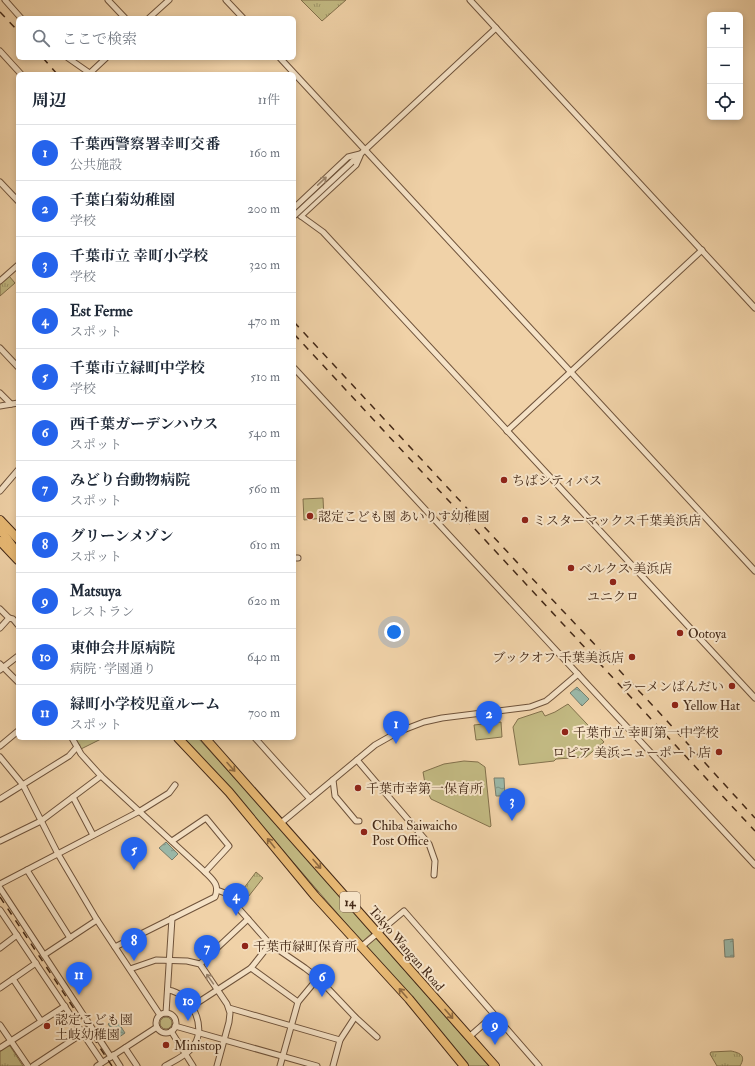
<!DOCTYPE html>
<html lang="ja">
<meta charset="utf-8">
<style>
:root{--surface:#fff;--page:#f6f6f7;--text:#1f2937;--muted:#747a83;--line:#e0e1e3;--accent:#2563eb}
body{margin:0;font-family:"IM FELL Double Pica","Noto Serif JP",serif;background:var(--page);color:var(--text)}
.controls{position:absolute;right:12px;top:12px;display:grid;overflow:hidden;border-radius:6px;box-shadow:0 2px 6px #0003}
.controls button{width:36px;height:36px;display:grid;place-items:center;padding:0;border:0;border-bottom:1px solid var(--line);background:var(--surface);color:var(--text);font:20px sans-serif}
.you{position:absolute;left:394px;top:632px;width:14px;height:14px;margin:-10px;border:3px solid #fff;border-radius:50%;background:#1a73e8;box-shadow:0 0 0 6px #1a73e833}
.badge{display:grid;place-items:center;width:26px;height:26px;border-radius:50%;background:var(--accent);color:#fff;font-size:13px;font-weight:700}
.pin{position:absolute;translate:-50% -33px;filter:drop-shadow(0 1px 2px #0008)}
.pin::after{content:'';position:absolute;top:21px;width:14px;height:12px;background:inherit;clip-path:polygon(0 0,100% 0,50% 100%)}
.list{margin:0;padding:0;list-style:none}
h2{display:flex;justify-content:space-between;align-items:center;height:52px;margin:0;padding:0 16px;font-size:17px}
h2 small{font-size:13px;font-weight:400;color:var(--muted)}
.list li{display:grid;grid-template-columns:26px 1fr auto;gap:12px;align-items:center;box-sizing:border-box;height:56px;padding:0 16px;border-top:1px solid var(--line)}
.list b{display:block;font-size:15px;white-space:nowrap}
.list p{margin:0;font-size:13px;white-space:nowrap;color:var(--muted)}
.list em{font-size:13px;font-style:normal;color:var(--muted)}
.icon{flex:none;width:22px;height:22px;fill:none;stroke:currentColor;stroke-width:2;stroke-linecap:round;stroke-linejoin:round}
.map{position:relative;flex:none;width:755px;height:1066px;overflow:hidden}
.search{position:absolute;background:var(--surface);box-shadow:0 2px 6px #0003;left:16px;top:16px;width:280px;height:44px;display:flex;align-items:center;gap:10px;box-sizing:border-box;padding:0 14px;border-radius:6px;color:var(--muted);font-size:15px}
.panel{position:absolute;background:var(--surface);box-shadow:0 2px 6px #0003;left:16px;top:72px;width:280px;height:668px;border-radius:6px}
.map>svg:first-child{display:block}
</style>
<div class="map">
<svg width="755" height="1066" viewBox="0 0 755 1066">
<defs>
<pattern id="park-tufts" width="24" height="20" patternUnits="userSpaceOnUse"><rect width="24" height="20" fill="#c2b982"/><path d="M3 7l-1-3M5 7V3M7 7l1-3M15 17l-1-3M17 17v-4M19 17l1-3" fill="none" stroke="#9f9669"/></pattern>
<pattern id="water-ripples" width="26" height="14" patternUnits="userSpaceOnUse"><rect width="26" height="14" fill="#9ab8a8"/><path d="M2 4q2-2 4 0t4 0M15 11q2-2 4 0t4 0" fill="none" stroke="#7f9688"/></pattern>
</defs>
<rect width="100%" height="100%" fill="#f0d2a8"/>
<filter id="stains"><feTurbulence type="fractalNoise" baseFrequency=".005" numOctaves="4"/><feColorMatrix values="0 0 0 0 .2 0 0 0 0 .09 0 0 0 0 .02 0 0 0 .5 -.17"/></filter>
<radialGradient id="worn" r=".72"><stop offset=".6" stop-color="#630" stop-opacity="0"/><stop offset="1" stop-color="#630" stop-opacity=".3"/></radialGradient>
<!-- grass -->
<g fill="#c2b982" stroke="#83714c">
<path d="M323,498L324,518L304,520L303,499Z"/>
<path d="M568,704L604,742L586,757L556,759L554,761L519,765L513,727L518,719L542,711L545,716L555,712Z"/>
<path d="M501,722L502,737L476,740L474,725Z"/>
<path d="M184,738H198L272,819L372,933L362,942L218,775Z"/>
<path d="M464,761L478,762L485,767L491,826L490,827L431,799L426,789L423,772L444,764Z"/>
<path d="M376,938L489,1066H469L439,1031L414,999L366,946Z"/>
<circle cx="166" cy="1023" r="6"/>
</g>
<!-- park -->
<g fill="url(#park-tufts)" stroke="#83714c">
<path d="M301,0H346L322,21Z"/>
<path d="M9,276L15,283L0,296V284Z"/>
<path d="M75,738H103L81,749Z"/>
<path d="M256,872L263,878L241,906L233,897L237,893L241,892Z"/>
<path d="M7,1045L10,1046L23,1066H0V1049Z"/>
<path d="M731,1051C741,1053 746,1056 740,1066H717L710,1054L711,1052Z"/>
</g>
<!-- water -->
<g fill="url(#water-ripples)" stroke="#787f6e">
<path d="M577,687L589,699L582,706L570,693Z"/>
<path d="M494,778H504L505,796H496Z"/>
<path d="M166,842L178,854L172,860L159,848Z"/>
<path d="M733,939L734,957H725L724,940Z"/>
<path d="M116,1019L125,1033L118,1038L108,1024Z"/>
</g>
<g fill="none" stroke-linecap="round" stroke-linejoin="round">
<defs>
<g id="minor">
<path d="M5,0L21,18"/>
<path d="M108,0L125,18"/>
<path d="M226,0L243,18"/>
<path d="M470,0L755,308"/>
<path d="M149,18L169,0"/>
<path d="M0,51L21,74"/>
<path d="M68,58L91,74"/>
<path d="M280,58L755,571"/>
<path d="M90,73L106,58"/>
<path d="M352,162L496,28"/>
<path d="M0,182L18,201"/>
<path d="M294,208L348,157L360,154"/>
<path d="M294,211L323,232L755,698"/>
<path d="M301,216L356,165L360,156"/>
<path d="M0,281L18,265"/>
<path d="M0,348L18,367"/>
<path d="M294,368L755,865"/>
<path d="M0,393L11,404"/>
<path d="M0,406L18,403"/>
<path d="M507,431L702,250"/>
<path d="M0,491L18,470"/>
<path d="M294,558H298"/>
<path d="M0,609L9,618"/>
<path d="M0,628L9,618L13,619L18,625"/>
<path d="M0,664L18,682"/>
<path d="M0,670L18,656"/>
<path d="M72,738L81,754L101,776L205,872C213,880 220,885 215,897L115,947"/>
<path d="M255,738L310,799"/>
<path d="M0,746L18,731"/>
<path d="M0,757L23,785L58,854L97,920L160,1015"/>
<path d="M357,760L429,844L435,861L434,875"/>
<path d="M333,780L335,796L356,821H359"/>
<path d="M73,797L93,835"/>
<path d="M0,799L69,756L77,747"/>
<path d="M281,823L375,745L398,732L424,722L442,718L530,707L546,701L551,697L578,674"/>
<path d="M0,841L41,821L101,776"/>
<path d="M172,841L206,818L229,846L205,872"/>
<path d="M27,870L70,938"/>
<path d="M0,884L140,811L169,793L175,785"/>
<path d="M0,888L111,1057"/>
<path d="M217,890L225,893L270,944L305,968L318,978L355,1017L377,1037"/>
<path d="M0,910L102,1062"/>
<path d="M361,947L404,911L539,1066"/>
<path d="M0,948L17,935"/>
<path d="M44,955L97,920"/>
<path d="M200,964L248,919"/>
<path d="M251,968L298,1002"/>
<path d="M130,969L156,960L187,961L200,964L227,1004L230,1013L229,1022L217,1066"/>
<path d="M13,979L41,1021"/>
<path d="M0,988L36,963"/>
<path d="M191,1007L251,968L270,944"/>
<path d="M229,1008L340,1040"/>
<path d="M166,1013L172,918"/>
<circle cx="166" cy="1023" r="10"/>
<path d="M0,1025L28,1066"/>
<path d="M175,1026L317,1066"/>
<path d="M171,1031L193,1066"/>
<path d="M469,1037L494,1015"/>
<path d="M0,1048L65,1006"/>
<path d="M125,1048L137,1066"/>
<path d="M113,1055L120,1066"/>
<path d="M33,1066L83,1033"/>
<path d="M97,1066L157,1027"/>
<path d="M165,1066C174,1061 185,1056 191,1049C210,1029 191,993 168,990"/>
<path d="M280,1066L298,1002L318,978"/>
<path d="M333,1066L340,1040L355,1017"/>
</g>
<g id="highway">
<path d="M0,520L18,539"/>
<path d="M0,529L18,554"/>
<path d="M0,541L18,560"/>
<path d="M178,738L229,792L315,896L409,999L464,1066"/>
<path d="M205,738L495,1066"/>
</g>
</defs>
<!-- minor casing -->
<use href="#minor" stroke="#6f533b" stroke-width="7"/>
<!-- highway casing -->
<use href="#highway" stroke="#442917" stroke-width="10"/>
<!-- minor -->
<use href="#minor" stroke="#f5e2c6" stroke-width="5"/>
<!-- highway -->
<use href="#highway" stroke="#e8b974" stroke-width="8"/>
<!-- rail -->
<g stroke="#442917" stroke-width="1.5" stroke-dasharray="7 7" stroke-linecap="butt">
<path d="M0,12L18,31"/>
<path d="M43,58L57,74"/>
<path d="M294,322L527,573L657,710L755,818"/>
<path d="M294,334L755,831"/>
<path d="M0,897L112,1066"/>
</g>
<defs>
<path id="minor-bridge" d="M294,216L352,162"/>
</defs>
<!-- minor-bridge casing -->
<use href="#minor-bridge" stroke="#6f533b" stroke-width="7" stroke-linecap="butt"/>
<!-- minor-bridge -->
<use href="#minor-bridge" stroke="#f5e2c6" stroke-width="5"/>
</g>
<!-- one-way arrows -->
<defs><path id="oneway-shaft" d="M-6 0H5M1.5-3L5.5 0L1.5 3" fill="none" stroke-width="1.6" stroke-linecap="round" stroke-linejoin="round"/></defs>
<g stroke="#9c866e">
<use href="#oneway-shaft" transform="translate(322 181) rotate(-43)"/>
<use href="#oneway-shaft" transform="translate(210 979) rotate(-125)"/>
</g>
<g stroke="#8e6a41">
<use href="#oneway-shaft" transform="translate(231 767) rotate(48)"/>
<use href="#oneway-shaft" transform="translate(271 843) rotate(-129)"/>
<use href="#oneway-shaft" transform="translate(317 864) rotate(49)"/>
<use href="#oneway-shaft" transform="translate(403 993) rotate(-131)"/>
<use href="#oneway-shaft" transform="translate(449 1014) rotate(49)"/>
</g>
<!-- markers -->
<g fill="#8f2418" stroke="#f5e2c6" stroke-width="1.5">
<circle cx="504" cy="480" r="4"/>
<circle cx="310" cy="516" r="4"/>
<circle cx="525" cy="520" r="4"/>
<circle cx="571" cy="568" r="4"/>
<circle cx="613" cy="582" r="4"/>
<circle cx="680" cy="633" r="4"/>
<circle cx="632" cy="657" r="4"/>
<circle cx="732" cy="686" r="4"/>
<circle cx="675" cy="705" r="4"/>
<circle cx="565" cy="732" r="4"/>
<circle cx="719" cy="752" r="4"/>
<circle cx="358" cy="788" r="4"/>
<circle cx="364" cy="832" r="4"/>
<circle cx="245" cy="946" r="4"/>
<circle cx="47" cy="1026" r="4"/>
<circle cx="166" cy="1045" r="4"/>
</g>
<g text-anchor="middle" stroke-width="4" stroke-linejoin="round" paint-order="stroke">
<!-- shield labels -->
<rect fill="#f5e2c6" stroke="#79604c" stroke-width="1" x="340" y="892" width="20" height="20" rx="3"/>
<g font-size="12" font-weight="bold" fill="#442917">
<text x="350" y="906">14</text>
</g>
<!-- poi labels -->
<g font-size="13" fill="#442917" stroke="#f5e2c6" text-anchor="start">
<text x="512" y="485">ちばシティバス</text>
<text x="318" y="521">認定こども園 あいりす幼稚園</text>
<text x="533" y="525">ミスターマックス千葉美浜店</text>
<text x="579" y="573">ベルクス 美浜店</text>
<text x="613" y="601" text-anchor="middle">ユニクロ</text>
<text x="688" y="638">Ootoya</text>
<text x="624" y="662" text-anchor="end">ブックオフ 千葉美浜店</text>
<text x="724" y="691" text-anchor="end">ラーメンばんだい</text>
<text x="683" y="710">Yellow Hat</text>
<text x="573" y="737">千葉市立 幸町第一中学校</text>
<text x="711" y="757" text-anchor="end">ロピア 美浜ニューポート店</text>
<text x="366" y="793">千葉市幸第一保育所</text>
<text x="372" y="830">Chiba Saiwaicho<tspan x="372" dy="15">Post Office</tspan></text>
<text x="253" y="951">千葉市緑町保育所</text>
<text x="55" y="1024">認定こども園<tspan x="55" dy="15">土岐幼稚園</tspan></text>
<text x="174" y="1050">Ministop</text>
</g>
<!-- street labels -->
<g font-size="13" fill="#442917" stroke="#f5e2c6">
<text transform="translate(407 948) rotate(49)" y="5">Tokyo Wangan Road</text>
</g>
</g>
<rect width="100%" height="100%" filter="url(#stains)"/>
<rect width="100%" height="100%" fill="url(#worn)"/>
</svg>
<div class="controls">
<button>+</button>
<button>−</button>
<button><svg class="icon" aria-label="locate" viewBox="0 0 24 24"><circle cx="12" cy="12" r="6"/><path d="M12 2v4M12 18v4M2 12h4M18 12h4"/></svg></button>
</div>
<div class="you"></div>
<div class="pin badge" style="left:396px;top:744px">1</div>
<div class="pin badge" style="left:489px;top:734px">2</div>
<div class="pin badge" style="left:512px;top:821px">3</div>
<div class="pin badge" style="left:236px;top:916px">4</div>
<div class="pin badge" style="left:134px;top:870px">5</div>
<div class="pin badge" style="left:322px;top:997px">6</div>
<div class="pin badge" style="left:207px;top:968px">7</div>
<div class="pin badge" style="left:134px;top:961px">8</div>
<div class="pin badge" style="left:495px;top:1045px">9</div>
<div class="pin badge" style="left:188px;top:1021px">10</div>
<div class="pin badge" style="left:79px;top:995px">11</div>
<div class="search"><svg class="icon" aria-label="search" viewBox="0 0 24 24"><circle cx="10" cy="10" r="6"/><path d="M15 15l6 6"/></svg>ここで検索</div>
<section class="panel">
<h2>周辺<small>11件</small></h2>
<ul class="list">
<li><span class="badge">1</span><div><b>千葉西警察署幸町交番</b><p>公共施設</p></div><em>160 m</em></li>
<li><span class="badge">2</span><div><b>千葉白菊幼稚園</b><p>学校</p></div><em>200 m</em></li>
<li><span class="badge">3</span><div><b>千葉市立 幸町小学校</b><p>学校</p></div><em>320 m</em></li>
<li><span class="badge">4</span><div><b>Est Ferme</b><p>スポット</p></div><em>470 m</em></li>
<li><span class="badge">5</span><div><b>千葉市立緑町中学校</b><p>学校</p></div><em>510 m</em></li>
<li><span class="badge">6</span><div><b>西千葉ガーデンハウス</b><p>スポット</p></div><em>540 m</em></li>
<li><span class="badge">7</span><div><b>みどり台動物病院</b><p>スポット</p></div><em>560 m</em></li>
<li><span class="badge">8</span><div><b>グリーンメゾン</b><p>スポット</p></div><em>610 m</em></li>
<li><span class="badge">9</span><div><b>Matsuya</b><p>レストラン</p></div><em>620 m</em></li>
<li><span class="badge">10</span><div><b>東伸会井原病院</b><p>病院 · 学園通り</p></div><em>640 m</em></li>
<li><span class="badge">11</span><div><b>緑町小学校児童ルーム</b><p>スポット</p></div><em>700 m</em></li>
</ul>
</section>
</div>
